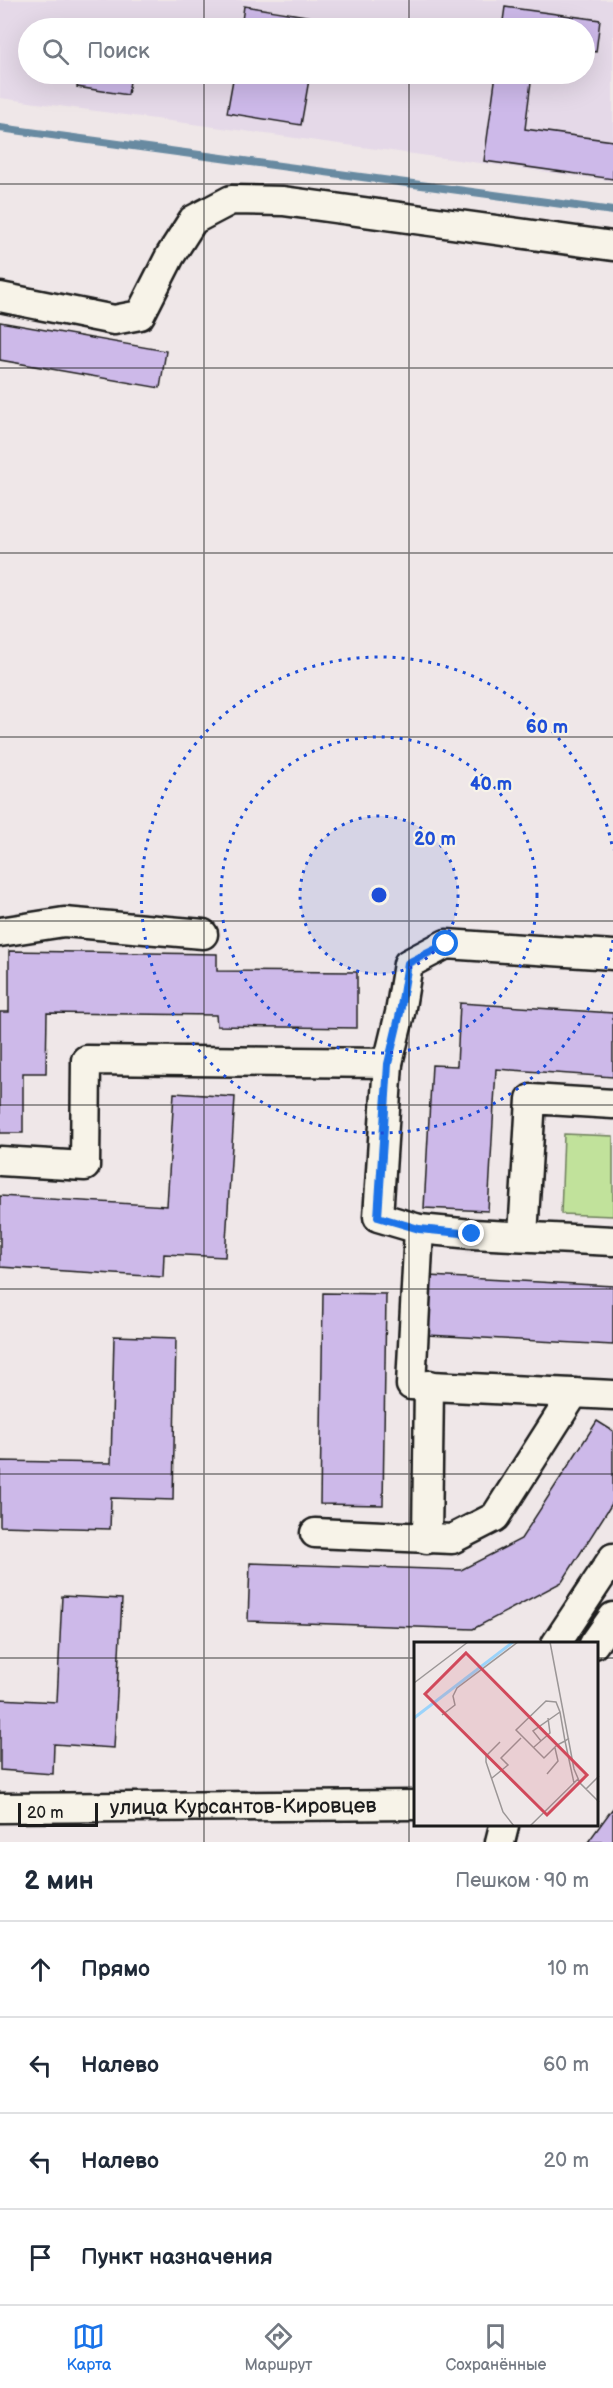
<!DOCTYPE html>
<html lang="ru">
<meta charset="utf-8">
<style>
:root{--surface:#fff;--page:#f6f6f7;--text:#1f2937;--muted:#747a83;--line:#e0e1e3;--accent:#1a73e8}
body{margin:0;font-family:"Balsamiq Sans",sans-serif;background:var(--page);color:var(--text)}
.scale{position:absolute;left:18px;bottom:15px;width:80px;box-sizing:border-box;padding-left:6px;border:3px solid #1c1c1c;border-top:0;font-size:16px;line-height:21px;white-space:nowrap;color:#1c1c1c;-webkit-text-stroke:4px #f7f3e8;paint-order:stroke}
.stop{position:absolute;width:18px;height:18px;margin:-14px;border:4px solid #1a73e8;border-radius:50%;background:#fff}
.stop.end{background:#1a73e8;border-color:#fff;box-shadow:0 2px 6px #0008}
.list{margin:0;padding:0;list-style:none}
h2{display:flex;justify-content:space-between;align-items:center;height:78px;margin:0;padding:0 24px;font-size:26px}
h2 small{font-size:20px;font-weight:400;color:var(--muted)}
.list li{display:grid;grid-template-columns:39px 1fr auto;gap:18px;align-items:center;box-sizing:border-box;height:96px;padding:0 24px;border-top:2px solid var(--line)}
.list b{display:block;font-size:22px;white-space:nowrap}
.list em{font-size:20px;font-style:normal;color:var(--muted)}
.icon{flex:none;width:33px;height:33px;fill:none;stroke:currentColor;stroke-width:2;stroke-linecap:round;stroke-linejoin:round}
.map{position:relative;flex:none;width:613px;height:1842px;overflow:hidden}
.search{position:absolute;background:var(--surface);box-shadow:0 6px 24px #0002;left:18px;right:18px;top:18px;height:66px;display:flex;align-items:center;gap:15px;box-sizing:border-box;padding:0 21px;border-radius:33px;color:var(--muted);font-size:22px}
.sheet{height:462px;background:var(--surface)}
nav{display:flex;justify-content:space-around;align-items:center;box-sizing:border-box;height:84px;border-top:2px solid var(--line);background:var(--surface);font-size:16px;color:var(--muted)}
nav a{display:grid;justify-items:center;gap:3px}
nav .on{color:var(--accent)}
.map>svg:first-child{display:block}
</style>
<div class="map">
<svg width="613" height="1842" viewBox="0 0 613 1842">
<rect width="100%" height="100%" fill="#efe7e8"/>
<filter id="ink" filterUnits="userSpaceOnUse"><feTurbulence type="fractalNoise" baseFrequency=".0167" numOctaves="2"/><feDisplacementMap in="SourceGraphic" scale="12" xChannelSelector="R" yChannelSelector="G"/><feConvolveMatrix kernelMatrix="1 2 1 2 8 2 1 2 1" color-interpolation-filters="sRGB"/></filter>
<g filter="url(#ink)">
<!-- built -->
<path fill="#e5d9e8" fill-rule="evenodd" d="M0,0H613V181L0,98ZM28,28H584V74H28Z"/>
<!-- green -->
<path fill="#c1e29b" stroke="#6e7f5c" stroke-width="1.5" d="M564,1134L613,1136V1216L561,1214Z"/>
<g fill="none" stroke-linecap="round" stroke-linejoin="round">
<!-- stream -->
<path stroke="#688aa1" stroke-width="8" d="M0,128L613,211"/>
</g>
<!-- building -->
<g fill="#cdb9e9" stroke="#1c1c1c" stroke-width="1.5">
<path d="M244,6L318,18L317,28H241Z"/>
<path d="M505,7L600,20L596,52L584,50V28H502Z"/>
<path d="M79,74H131L128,95L77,87Z"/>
<path d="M234,74H310L301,125L227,113Z"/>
<path d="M496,74H532L525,129L613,141V179L484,161Z"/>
<path d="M0,322L166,351L160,388L0,360Z"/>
<path d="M9,951L217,954V971L357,972V1028L217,1026L216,1015L47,1013L46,1073H23V1133H0V1012H9Z"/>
<path d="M460,1003L613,1013V1077L496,1069L488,1211L424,1208L432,1065L457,1066Z"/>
<path d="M174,1093L235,1097L225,1257L164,1254L163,1277L0,1267V1196L167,1206Z"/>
<path d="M429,1276L613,1286V1345L427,1335Z"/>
<path d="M323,1293L386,1294L383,1505L320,1504Z"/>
<path d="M114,1336L176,1338L173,1500L111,1498L110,1529L0,1526V1461L111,1463Z"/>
<path d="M597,1421L613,1431V1502L562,1582L473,1629L248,1621L250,1563L461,1570L521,1539Z"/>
<path d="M62,1596L122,1599L114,1748L54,1744L53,1774L0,1770V1699L57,1702Z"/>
<path d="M613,1808V1842H588Z"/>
</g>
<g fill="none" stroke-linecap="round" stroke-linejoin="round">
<defs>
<g id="minor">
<path d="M0,297L114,320L140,315L170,256L193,220L231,200L283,201L613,246"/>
<path d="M0,932L64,922L203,934"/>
<path d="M613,955L446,944L408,964L400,1013L388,1063L378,1217L419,1229L472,1234L613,1241"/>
<path d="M0,1161L85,1166L86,1060L388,1063"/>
<path d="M419,1229L411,1385L613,1395"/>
<path d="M523,1236L531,1099L613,1104"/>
<path d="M315,1533L452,1539L495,1517L574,1393"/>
<path d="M427,1539L429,1385"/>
<path d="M556,1644L613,1558"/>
<path d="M594,1644L613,1617"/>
<path id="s1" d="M0,1808L415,1805"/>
<path d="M500,1842L504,1826"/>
</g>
</defs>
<!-- minor casing -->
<use href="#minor" stroke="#1c1c1c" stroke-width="33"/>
<!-- minor -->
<use href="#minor" stroke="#f7f3e8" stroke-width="28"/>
</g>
</g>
<g fill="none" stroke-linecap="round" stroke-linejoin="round" filter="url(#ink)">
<!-- route -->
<path stroke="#1a73e8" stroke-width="8" d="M446,944L408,963L400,1013L388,1064L378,1217L419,1229L472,1234"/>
</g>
<!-- grid -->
<path fill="none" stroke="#1c1c1c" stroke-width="1.5" stroke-opacity="0.55" d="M204,0V28M409,0V28M204,74V1842M409,74V1842M0,184H613M0,368H613M0,553H613M0,737H613M0,921H613M0,1105H613M0,1289H613M0,1474H613M0,1658H415M596,1658H613"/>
<!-- distance rings -->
<circle cx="379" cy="895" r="79" fill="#1d4ed8" fill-opacity=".12"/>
<g fill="none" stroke="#1d4ed8" stroke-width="3" stroke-dasharray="3 6">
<circle cx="379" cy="895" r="79"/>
<circle cx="379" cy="895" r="158"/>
<path d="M613 940A238 238 0 1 1 613 850"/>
</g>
<g text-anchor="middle" stroke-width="4.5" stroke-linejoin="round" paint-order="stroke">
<!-- street labels -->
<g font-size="21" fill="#1c1c1c" stroke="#f7f3e8">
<text dy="7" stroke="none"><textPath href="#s1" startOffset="243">улица Курсантов-Кировцев</textPath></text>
</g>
</g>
<!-- overview -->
<g transform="translate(414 1642)">
<rect width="184" height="184" fill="#efe7e8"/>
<path fill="none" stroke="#9bd3fa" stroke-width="3" d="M0,76L99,0"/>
<path fill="none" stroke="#9b9696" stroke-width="1.5" d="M136,0L160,127L166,141L185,160M0,41L54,0M28,73L41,63L39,54L43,46L104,0M155,96L151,99L143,103L130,116L102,88L132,59L142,60L146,70L151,99L160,141M127,99L119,89L146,70M86,100L72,114V120L89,170L100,184M120,105L136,91L134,76M133,132L144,119L141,106M78,136L94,123L87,116L107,96M172,147L185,134M116,184L164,137"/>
<path fill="#d1495b" fill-opacity="0.15" stroke="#d1495b" stroke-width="3" d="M52,11L173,133L133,173L11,52Z"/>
<rect width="184" height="184" fill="none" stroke="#1c1c1c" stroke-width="3"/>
</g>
<circle cx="379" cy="895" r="9" fill="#1d4ed8" stroke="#f7f3e8" stroke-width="3"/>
<g font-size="18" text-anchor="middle" font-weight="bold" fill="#1d4ed8" stroke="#f7f3e8" stroke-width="4.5" stroke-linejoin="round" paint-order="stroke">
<text x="547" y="733">60 m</text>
<text x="491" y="790">40 m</text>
<text x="435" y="845">20 m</text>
</g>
</svg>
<div class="scale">20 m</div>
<div class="stop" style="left:446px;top:944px"></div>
<div class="stop end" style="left:472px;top:1234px"></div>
<div class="search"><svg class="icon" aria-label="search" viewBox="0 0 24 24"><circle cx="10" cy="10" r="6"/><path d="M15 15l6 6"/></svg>Поиск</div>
</div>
<section class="sheet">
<h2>2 мин<small>Пешком · 90 m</small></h2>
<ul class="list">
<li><svg class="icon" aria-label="ahead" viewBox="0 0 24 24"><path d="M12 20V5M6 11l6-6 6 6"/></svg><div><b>Прямо</b></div><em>10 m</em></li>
<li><svg class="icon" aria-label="left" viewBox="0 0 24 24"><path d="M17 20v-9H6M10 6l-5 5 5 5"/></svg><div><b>Налево</b></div><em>60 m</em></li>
<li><svg class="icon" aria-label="left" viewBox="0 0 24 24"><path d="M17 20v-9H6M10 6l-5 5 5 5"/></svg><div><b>Налево</b></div><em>20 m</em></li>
<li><svg class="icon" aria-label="arrive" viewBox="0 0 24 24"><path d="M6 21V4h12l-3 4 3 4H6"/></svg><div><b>Пункт назначения</b></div></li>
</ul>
</section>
<nav>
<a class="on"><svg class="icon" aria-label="map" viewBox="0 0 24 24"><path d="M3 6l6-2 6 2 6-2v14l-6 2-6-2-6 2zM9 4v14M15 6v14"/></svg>Карта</a>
<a><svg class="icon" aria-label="directions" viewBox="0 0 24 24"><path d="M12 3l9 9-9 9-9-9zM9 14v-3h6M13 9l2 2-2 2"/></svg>Маршрут</a>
<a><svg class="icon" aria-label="saved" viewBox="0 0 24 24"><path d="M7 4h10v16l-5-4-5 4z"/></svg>Сохранённые</a>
</nav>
